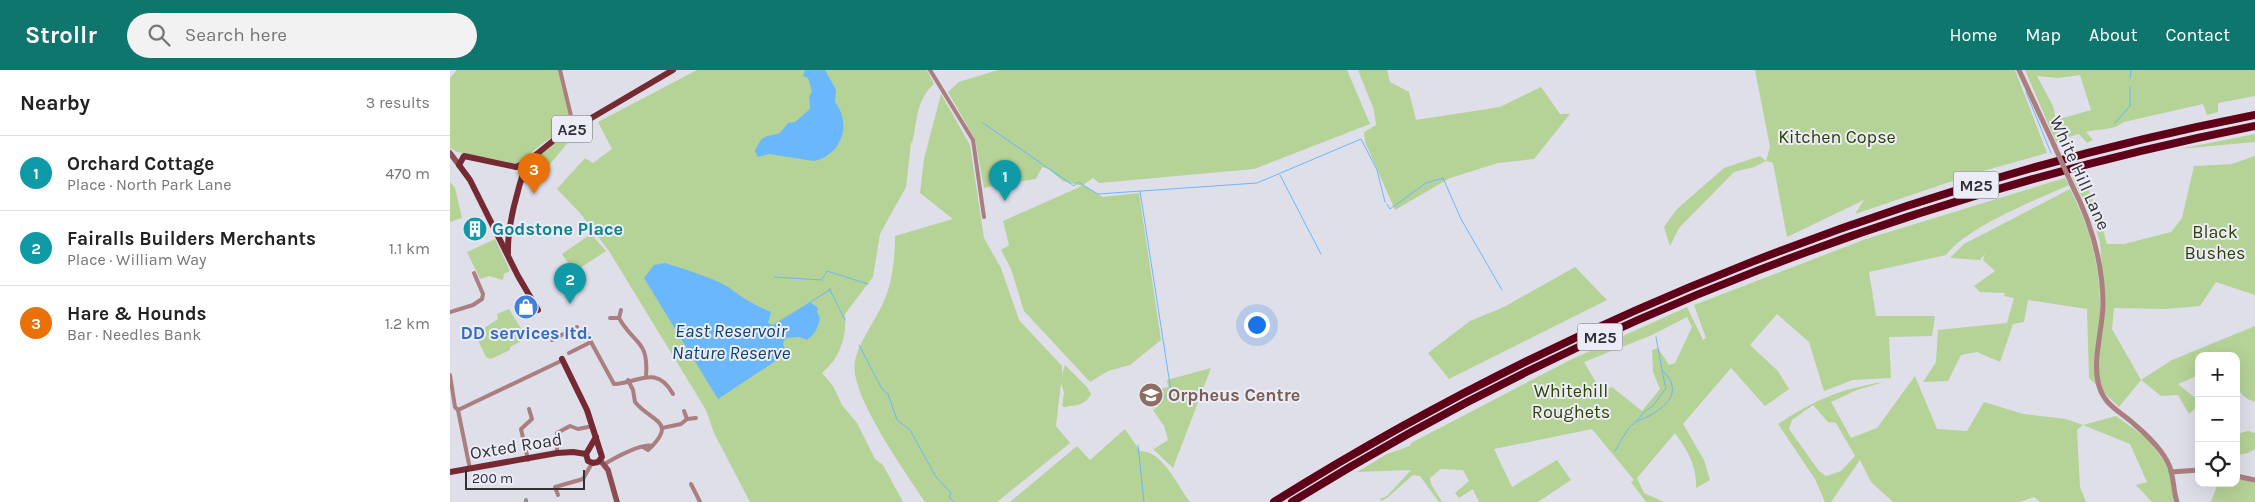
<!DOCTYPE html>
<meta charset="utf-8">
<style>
:root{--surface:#fff;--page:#f2f2f2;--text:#222;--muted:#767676;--line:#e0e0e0;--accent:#0f766e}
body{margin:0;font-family:Karla,sans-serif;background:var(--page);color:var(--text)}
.controls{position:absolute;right:15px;bottom:15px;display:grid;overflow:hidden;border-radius:10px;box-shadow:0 5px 20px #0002}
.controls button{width:45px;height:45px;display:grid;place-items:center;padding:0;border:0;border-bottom:1px solid var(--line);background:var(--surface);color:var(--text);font:25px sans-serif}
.scale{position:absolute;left:15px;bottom:12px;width:120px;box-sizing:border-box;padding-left:5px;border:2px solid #313135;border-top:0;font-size:14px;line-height:18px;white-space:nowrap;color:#313135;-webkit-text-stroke:4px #ececf7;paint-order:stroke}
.you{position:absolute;left:806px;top:254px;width:18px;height:18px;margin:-12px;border:4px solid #fff;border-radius:50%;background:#1a73e8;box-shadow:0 0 0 8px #1a73e833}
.badge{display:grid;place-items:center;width:32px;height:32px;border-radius:50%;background:var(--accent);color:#fff;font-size:16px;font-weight:700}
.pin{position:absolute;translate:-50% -41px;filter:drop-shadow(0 1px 2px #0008)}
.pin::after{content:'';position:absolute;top:26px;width:18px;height:15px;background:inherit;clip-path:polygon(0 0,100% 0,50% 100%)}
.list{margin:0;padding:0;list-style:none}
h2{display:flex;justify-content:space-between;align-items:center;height:65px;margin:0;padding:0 20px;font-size:21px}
h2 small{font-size:16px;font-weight:400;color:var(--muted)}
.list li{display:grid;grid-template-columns:32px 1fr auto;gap:15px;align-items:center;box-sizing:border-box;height:75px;padding:0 20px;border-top:1px solid var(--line)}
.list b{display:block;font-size:19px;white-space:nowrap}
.list p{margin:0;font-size:16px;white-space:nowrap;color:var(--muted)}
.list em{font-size:16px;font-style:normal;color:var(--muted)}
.icon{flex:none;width:28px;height:28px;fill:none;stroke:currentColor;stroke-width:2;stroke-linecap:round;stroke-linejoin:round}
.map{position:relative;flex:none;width:1805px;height:432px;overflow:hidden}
header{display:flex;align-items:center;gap:30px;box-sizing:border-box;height:70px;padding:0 25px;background:var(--accent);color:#fff}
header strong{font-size:24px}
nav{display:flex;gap:28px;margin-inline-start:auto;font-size:18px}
.search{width:350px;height:45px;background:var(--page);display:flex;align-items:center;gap:12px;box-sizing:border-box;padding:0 18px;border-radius:28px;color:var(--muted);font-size:19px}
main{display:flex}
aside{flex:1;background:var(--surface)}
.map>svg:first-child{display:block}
</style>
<header>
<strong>Strollr</strong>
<div class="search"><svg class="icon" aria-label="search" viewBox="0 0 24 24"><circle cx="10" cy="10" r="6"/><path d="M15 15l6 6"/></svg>Search here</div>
<nav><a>Home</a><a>Map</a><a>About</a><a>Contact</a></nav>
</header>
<main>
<aside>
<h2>Nearby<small>3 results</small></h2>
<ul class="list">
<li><span class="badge" style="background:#0f9aa8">1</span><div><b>Orchard Cottage</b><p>Place · North Park Lane</p></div><em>470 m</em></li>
<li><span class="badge" style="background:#0f9aa8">2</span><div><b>Fairalls Builders Merchants</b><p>Place · William Way</p></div><em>1.1 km</em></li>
<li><span class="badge" style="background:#e8710a">3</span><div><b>Hare &amp; Hounds</b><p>Bar · Needles Bank</p></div><em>1.2 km</em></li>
</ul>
</aside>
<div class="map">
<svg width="1805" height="432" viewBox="0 0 1805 432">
<rect width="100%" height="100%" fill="#dfdfea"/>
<!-- green -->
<g fill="#b5d297" fill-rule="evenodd">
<path d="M7,0H108L119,44V56L93,73L68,94L7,82L0,78V8Z"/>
<path d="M247,0H477L484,14C467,29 467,49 463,70L461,73L456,117L430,164L423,207L395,244C397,267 390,288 372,303L383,316L392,335L407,353L425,389L433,395L453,432H300L264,363L256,340L159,181L130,143L107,119L135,88L143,93L162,79L148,52Z"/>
<path d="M548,0H897L920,54L804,99L649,113L643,108L633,115L653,127L689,123L711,270L680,295L658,301L640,312L574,241L561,199L551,180L559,175L553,151L632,116L613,111L598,99L592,97L586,109L567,112L563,117L546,115L534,118L525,69L498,22L509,12Z"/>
<path d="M908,0H937L940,12L959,22L966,50L1050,37L1091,17L1110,44H1120L1084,89L1048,93L1000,108L945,140L915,72L914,62L926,55L924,40Z"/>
<path d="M1305,0H1565L1597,83L1526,103L1405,144L1414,130L1337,167L1323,93L1316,91L1304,97L1284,102L1229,158L1220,176L1214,157L1227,139L1274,98L1310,86L1316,91L1320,77Z"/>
<path d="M1575,0H1805V26L1768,33V42L1757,45L1753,34L1674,52C1663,61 1650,58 1636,62L1643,70L1637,73L1629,64L1619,67L1611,60L1618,69L1606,72ZM1630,5L1641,40L1606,50L1603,36L1587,6L1608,8Z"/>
<path d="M491,24L520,75L534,168L551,198L569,250L612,296V304L615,295L637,317L641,324C635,336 626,335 614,337L612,336L614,323L611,313L606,356L620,373L547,432H475C457,404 398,323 405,291C409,271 429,246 436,226C443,208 445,185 445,166L503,149L470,123L474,89Z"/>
<path d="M1805,64V72L1729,79Z"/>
<path d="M117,65L121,69L89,107L76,101L90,82Z"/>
<path d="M1805,86V225L1766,212L1750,236L1715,239L1664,238L1662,259L1691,310L1722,290L1805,256V332C1782,325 1786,306 1786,286H1749V305L1728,314L1749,331V339L1747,337L1739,344L1728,325L1711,326L1691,310L1669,337L1639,308L1637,239L1578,230L1574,252L1563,254L1550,292L1527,282L1511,285L1498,311L1473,312L1486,292L1488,260L1557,253L1564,228L1554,226L1555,223L1530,222L1524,216L1545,201L1533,190L1535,184L1530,190L1500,188L1514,174L1620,119C1640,159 1649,190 1650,235L1655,238L1650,172L1644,152L1622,107L1632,104L1650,149L1657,174H1674L1721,162L1732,148L1744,96L1782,94Z"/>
<path d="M1615,108L1619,115C1584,131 1518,156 1496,185L1419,202L1426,246H1485L1482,266L1439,267L1441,308L1403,310L1374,321L1359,272L1327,244L1300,275L1328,301L1339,319L1315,336L1281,298L1233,354L1254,390L1260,410L1246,418C1247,396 1238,381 1225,363L1187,408L1194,423L1214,432H1196L1181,412L1184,410L1142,359L1044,379L1062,417L1107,390L1121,410L1088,432H1029L1023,419L1009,428L1005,423L1019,411L1013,400L991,399L980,408L981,414L992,432H989L970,406L963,405L937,428L931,431L930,429L937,426L961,400L907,402L937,384L960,376L961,373L1118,291L1237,237L1253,270L1256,268L1244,235L1416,169ZM1237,247L1242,257L1225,293L1219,295L1208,278L1202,280L1203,302L1210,319L1192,341L1162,317L1151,321L1134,292L1202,265Z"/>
<path d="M0,112L5,118L12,148L0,152Z"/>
<path d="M141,164L156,181L124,202L112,184Z"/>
<path d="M45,169L60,201L54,204L53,210L39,206L30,209L17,182Z"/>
<path d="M1125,197L1157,230L999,309L978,283L1020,251L1054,237Z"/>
<path d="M59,239L75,265L68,269L70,272L60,277V280L41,289L36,287L25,264L48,249L47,244Z"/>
<path d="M761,298L723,398L700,376L704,379L718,370L714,356L703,340L708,336L706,329L713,318L718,317L717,310Z"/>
<path d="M1465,306L1487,359L1517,361L1534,332L1573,344L1616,349L1633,355L1666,346L1698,369L1716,394L1729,432H1702L1686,415L1697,412L1680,374L1633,355L1627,360L1630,417L1636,432H1590L1584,427L1570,432H1443L1421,412L1410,390L1381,432H1375L1365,409L1328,354C1365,330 1389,319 1434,312L1407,320L1381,332L1401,368L1427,358ZM1363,335L1378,352L1386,353L1405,386L1391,401L1376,406L1369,401L1339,359L1342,350Z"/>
<path d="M675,359L690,381C713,381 727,415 740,432H560L627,376L640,390Z"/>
<path d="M1798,361L1805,363V379L1798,383L1787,385L1786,364Z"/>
<path d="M1786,403L1805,408V432H1761L1768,413H1786Z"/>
</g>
<!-- water -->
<g fill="#6bb7fb">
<path d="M355,0H375L386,20L385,32C402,54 392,85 364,91L319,84L308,87L305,81C313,63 315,68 330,63L338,53L345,52L360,39L359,27L362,21L358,8L353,6Z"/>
<path d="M215,193C231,198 268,209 281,219C295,230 305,235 321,242L318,253L323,255L360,232L368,238L367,242L370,248C368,258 365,264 357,270L350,267L336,268L333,273L336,284L268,329L194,208L204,195Z"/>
</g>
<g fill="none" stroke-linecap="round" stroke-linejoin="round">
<!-- stream -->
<g stroke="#6bb7fb" stroke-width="1">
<path d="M1680,8L1681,0"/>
<path d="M1576,22L1601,83"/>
<path d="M533,53L624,116L628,112L648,124L807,113L911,69L927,100L935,132"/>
<path d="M1665,53L1680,36V17"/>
<path d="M830,105L871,184"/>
<path d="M690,121L721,321L703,338"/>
<path d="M937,134L940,139L976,113L993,108L1011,149L1052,220"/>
<path d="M324,207L373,210"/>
<path d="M373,208L377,201L418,214"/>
<path d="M379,218L395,250"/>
<path d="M360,232L380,220"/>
<path d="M409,275L432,319L438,324L447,350L460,360L486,407L501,423L499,427L504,432"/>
<path d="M1186,352L1194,342L1203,336L1216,318L1212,301"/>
<path d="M688,375L694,432"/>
<path d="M1165,381C1170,373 1176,360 1182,355C1186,350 1194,349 1199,346C1221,334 1232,319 1212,300L1206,267"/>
</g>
<!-- minor -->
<g stroke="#ab7e80" stroke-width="4">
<path d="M110,0L124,58"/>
<path d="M480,0L523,70L534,147"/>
<path d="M171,240L169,248C184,275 199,269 196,307"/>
<path d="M0,242L23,235L32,229L33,224L24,203"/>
<path d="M160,248H169"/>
<path d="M135,261L164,314C187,314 206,293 223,324"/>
<path d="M102,270L127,257"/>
<path d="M119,283L141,272"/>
<path d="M0,305L5,337L8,340"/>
<path d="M178,310L183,320L185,332C201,352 229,351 198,380L193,377"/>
<path d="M237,349L246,348"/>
<path d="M212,358L231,354L237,349L234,341"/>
<path d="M107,383V363L120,356L128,359L143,356"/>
<path d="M78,390L71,359L82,349L79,339"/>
<path d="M155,394C164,388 192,373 202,376"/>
<path d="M20,399L8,340L113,290"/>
<path d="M241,414L250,432"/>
<path d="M108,425L105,417L133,409L142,393"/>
<path d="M76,430V432"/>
</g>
<!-- tertiary -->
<g stroke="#ab7e80" stroke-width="5">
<path d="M1569,0L1604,75"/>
<path d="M1622,115C1642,154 1653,192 1653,236C1652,262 1642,291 1649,316C1655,336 1670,341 1684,354C1697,365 1712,379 1719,395C1724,406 1723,420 1727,432"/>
<path d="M1721,402L1749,400"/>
<path d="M1786,406L1805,410"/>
</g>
<!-- secondary -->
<g stroke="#8d4e53" stroke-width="5.5">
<path d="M0,83L9,95"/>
<path d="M150,390L158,400L167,432"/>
</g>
<!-- primary -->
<g stroke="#752a33" stroke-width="6">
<path d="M58,183C57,157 68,117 77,92"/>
<path d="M88,240L68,206L20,110L9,95L14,86L66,97L77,92L104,70L223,0"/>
<path d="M112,289L137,340L152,387L148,392L143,393L138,391L136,384"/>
<path d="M136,384L146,367"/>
<path d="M0,402L107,383L123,382L136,384"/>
</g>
<!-- motorway -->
<g stroke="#5f0019" stroke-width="8">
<path d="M824,432C1123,245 1459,113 1805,45"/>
<path d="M842,432C1137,249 1465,124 1805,56"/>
</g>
<!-- tertiary-bridge -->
<path stroke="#ab7e80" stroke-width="5" d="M1604,75L1622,115"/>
</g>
<!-- icons -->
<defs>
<symbol id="building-disc" viewBox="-11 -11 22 22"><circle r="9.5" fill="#0f9aa8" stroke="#ececf7"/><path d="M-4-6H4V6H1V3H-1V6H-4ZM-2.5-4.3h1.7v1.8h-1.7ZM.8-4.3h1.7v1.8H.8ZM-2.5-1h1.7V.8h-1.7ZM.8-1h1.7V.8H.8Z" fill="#fff"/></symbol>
<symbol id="shop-disc" viewBox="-11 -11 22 22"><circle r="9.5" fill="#3f7fe0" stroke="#ececf7"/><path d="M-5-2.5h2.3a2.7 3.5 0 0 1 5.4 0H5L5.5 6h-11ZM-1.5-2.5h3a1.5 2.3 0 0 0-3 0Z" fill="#fff"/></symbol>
<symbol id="university-disc" viewBox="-11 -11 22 22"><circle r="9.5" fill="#8d6e63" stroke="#ececf7"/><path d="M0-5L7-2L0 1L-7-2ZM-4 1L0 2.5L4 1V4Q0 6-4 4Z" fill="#fff"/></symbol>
</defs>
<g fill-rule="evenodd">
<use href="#building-disc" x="11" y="145" width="28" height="28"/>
<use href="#shop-disc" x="62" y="223" width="28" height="28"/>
<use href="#university-disc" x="687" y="311" width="28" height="28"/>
</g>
<g text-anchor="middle" stroke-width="4" stroke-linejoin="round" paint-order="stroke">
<!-- shield labels -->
<g fill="#ececf7" stroke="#69696f" stroke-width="1">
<rect x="102" y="45.5" width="40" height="27" rx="4"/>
<rect x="1503.5" y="101.5" width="45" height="27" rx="4"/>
<rect x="1127.5" y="253.5" width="45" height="27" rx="4"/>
</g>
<g font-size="16" font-weight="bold" fill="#313135">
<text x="122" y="65">A25</text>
<text x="1526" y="121">M25</text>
<text x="1150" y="273">M25</text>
</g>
<!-- park labels -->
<g font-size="18" fill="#2b4301" stroke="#ececf7">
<text x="1387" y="73">Kitchen Copse</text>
<text x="1765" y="168">Black<tspan x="1765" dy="21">Bushes</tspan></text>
<text x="1121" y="327">Whitehill<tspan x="1121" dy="21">Roughets</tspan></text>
</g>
<!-- street labels -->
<g font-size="18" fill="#313135" stroke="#ececf7">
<text transform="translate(1630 103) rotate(66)" y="6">White Hill Lane</text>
<text transform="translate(66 376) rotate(-9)" y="6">Oxted Road</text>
</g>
<!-- culture labels -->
<g font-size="18" font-weight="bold" fill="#0d838f" stroke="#ececf7" text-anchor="start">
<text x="42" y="165">Godstone Place</text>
</g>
<!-- shop labels -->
<g font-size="18" font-weight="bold" fill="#366cbe" stroke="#ececf7">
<text x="76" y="269">DD services ltd.</text>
</g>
<!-- education labels -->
<g font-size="18" font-weight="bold" fill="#785e54" stroke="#ececf7" text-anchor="start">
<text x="718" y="331">Orpheus Centre</text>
</g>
<!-- water labels -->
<g font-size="19" font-style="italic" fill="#09436e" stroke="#ececf7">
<text x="281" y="267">East Reservoir<tspan x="281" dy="22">Nature Reserve</tspan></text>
</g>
</g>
</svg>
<div class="controls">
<button>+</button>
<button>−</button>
<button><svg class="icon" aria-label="locate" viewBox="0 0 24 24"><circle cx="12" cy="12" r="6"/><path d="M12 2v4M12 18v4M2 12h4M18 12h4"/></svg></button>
</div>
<div class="scale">200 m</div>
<div class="you"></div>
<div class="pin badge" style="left:555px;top:131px;background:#0f9aa8">1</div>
<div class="pin badge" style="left:120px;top:234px;background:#0f9aa8">2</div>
<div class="pin badge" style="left:84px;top:124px;background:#e8710a">3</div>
</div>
</main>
